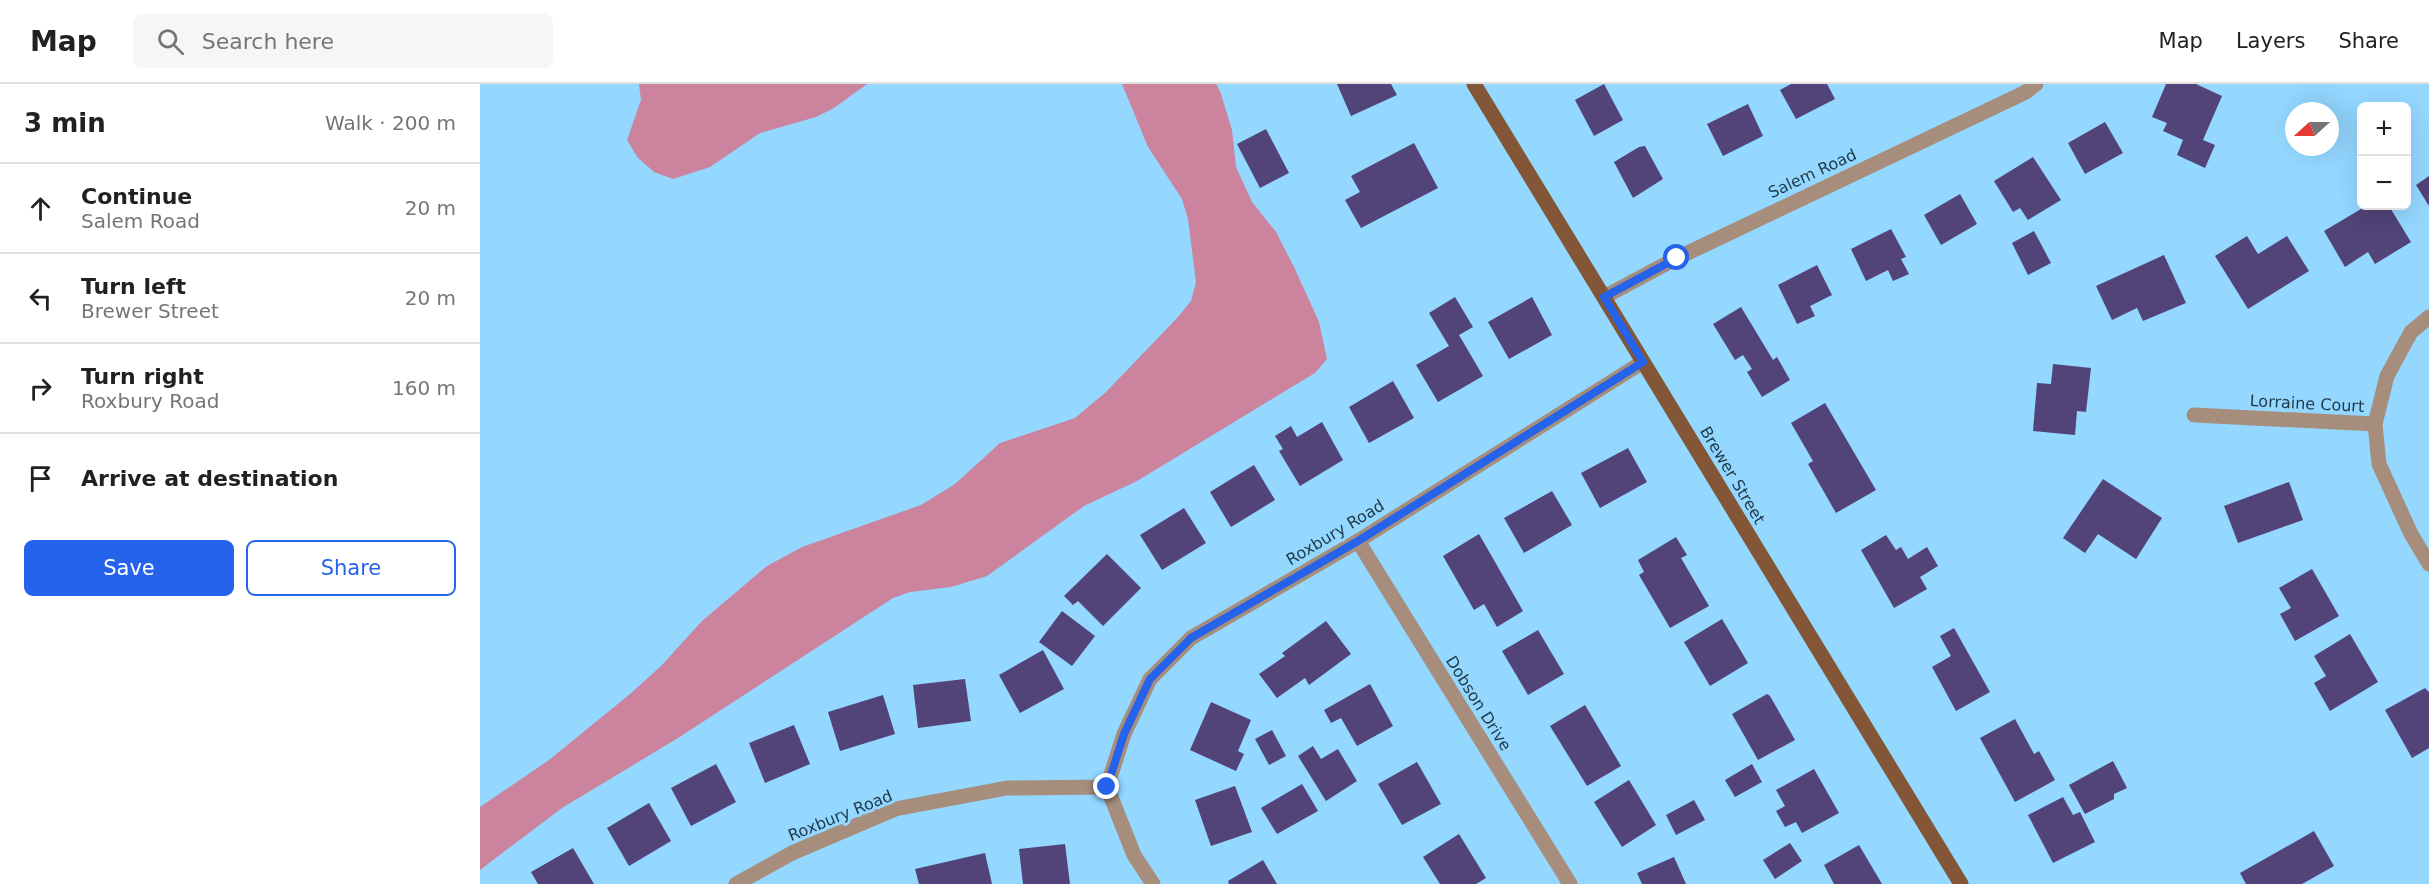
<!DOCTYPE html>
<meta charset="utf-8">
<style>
:root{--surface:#fff;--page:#f6f6f6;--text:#202124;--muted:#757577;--line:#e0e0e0;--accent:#2563eb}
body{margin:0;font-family:"DejaVu Sans",sans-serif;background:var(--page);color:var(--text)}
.controls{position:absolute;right:18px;top:18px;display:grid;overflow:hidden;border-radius:9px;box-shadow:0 6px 24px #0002}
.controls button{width:54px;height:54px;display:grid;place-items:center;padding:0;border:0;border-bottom:2px solid var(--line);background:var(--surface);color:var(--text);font:30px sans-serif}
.compass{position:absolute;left:1805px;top:18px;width:54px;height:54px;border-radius:50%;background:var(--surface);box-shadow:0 6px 24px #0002;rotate:249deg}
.stop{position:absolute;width:18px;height:18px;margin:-14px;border:4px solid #2563eb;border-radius:50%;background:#fff}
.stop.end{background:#2563eb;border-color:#fff;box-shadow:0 2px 6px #0008}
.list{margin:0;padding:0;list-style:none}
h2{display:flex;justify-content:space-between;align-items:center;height:78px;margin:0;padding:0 24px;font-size:26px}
h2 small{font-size:20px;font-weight:400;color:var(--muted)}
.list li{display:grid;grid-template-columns:39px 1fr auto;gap:18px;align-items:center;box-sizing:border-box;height:90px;padding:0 24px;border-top:2px solid var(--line)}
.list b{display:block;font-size:22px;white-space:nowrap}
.list p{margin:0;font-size:20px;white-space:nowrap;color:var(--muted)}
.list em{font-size:20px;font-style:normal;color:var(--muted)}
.actions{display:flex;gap:12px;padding:18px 24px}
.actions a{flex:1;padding:14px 0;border:2px solid var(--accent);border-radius:9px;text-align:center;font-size:21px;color:var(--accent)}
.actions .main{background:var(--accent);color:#fff}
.icon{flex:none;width:33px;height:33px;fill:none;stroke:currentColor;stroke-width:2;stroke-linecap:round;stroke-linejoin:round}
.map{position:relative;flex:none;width:1949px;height:800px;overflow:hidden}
header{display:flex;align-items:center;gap:36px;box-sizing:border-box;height:84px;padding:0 30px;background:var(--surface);border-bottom:2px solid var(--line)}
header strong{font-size:28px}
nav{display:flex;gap:33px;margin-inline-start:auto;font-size:21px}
.search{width:420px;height:54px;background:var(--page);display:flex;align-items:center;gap:15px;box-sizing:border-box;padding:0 21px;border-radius:9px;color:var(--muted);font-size:22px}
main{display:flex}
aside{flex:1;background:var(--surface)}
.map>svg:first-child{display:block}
</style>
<header>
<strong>Map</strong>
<div class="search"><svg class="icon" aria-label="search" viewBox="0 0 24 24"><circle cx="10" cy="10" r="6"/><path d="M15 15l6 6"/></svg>Search here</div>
<nav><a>Map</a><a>Layers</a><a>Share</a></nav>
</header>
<main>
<aside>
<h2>3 min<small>Walk · 200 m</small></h2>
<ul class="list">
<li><svg class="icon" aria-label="ahead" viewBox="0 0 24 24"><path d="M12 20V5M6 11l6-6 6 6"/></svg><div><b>Continue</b><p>Salem Road</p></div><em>20 m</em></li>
<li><svg class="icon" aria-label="left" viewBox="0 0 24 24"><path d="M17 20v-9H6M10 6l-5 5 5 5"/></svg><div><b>Turn left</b><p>Brewer Street</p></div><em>20 m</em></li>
<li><svg class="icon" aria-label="right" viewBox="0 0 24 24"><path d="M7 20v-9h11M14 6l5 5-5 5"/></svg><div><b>Turn right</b><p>Roxbury Road</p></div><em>160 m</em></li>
<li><svg class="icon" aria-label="arrive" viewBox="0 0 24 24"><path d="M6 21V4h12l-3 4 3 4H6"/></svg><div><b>Arrive at destination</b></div></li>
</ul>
<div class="actions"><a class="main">Save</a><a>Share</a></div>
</aside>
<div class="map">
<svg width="1949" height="800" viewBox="0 0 1949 800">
<rect width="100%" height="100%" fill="#94d7ff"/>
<!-- green -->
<g fill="#cb839e">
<path d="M159,0H387L354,24L336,33L280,49L230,83L193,95L174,88L158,74L147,56L161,16Z"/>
<path d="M642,0H736L740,7L752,46L756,83L772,118L796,148L814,183L839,238L847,275L835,289L657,397L604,422L507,492L471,503L430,508L413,514L198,654L82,724L0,786V723L69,676L150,610L181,582L222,537L287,482L322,463L441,421L475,400L520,359L595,334L626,308L698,233L711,217L716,198L708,135L702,115L668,63Z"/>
</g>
<!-- building -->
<g fill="#524378">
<path d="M857,0H911L917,11L871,32Z"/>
<path d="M1124,0L1143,36L1114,52L1095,16Z"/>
<path d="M1311,0H1347L1355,15L1316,35L1300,6Z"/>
<path d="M1686,0H1716L1742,12L1723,56L1735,61L1725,84L1697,71L1703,56L1683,47L1687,39L1672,33Z"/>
<path d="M1268,20L1283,52L1243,72L1227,40Z"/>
<path d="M1625,38L1643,69L1605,90L1588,59Z"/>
<path d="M786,45L809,89L780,104L757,60Z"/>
<path d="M934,59L958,104L881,144L865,116L880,108L871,92Z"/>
<path d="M1165,62L1183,95L1153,114L1134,78L1159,63Z"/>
<path d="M1553,73L1581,116L1548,136L1540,124L1533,128L1514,97Z"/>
<path d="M1949,92V122L1936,101Z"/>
<path d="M1480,110L1497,140L1461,161L1444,131Z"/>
<path d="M1886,122H1909L1931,158L1895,180L1888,168L1865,183L1844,147Z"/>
<path d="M1411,145L1426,173L1421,175L1429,190L1413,197L1408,186L1386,197L1371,165Z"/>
<path d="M1554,147L1571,179L1548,191L1532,159Z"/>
<path d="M1767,152L1778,170L1807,152L1829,187L1768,225L1735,172Z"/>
<path d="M1684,171L1706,219L1663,237L1657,224L1632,236L1616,202Z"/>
<path d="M1337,181L1352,211L1330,222L1335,232L1317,240L1298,201Z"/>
<path d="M975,213L993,243L979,251L1003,292L958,318L936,281L969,262L949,229Z"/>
<path d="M1052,213L1072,251L1029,275L1008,238Z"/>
<path d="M1261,223L1293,276L1297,273L1310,296L1282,313L1267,288L1272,285L1263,271L1255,276L1233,240Z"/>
<path d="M1573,280L1611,284L1606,328L1597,327L1595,351L1553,347L1557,299L1571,300Z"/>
<path d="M913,297L934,334L889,359L869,323Z"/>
<path d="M1345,319L1396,406L1356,429L1328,380L1333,377L1311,339Z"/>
<path d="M842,338L863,376L820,402L799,367L803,365L795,352L811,342L817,353Z"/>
<path d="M1148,364L1167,398L1120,424L1101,389Z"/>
<path d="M774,381L795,416L751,443L730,408Z"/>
<path d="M1623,395L1682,434L1656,475L1618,450L1605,469L1583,454Z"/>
<path d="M1809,398L1823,436L1758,459L1744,422Z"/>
<path d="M1072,407L1092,441L1044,469L1024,434Z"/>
<path d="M704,424L726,459L682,486L660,451Z"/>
<path d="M999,450L1043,527L1017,543L1004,520L994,526L963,472Z"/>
<path d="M1406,451L1416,466L1421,463L1428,475L1447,463L1458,482L1440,493L1447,505L1414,524L1381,466Z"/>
<path d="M1196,453L1207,471L1201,474L1229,522L1190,544L1159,491L1164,488L1158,476Z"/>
<path d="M627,470L661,504L623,542L598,517L593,521L584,512Z"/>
<path d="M1832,485L1859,532L1815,557L1800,530L1811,524L1799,504Z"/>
<path d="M582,527L615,552L592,582L559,558Z"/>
<path d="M1242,535L1268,579L1230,602L1204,558Z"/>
<path d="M846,537L871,570L829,601L825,594L797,614L779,590L805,572L802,569Z"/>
<path d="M1474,544L1510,608L1476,627L1452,583L1471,572L1460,552Z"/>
<path d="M1058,546L1084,590L1048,611L1022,567Z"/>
<path d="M1870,550L1898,598L1850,627L1834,599L1846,592L1834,572Z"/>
<path d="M563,566L584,605L540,629L519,591Z"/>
<path d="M485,595L491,637L438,644L433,601Z"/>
<path d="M890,600L913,642L877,662L861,634L851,639L844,626Z"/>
<path d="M1945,604L1949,608V664L1932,674L1905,626Z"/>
<path d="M1287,610L1290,612L1315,656L1278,676L1252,630Z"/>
<path d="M403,611L415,650L360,667L348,628Z"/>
<path d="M731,618L771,636L758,667L764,670L756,687L710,666Z"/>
<path d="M1105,621L1141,682L1107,702L1070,642Z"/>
<path d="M1535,635L1554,670L1559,667L1575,696L1535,718L1500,654Z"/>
<path d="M314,641L330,680L285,699L269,659Z"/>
<path d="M792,646L806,672L789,681L775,655Z"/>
<path d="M833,662L841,675L858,665L877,697L846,717L818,672Z"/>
<path d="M1633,677L1647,704L1634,710V715L1605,730L1589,701Z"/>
<path d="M937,678L961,720L922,741L898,700Z"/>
<path d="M236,680L256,718L211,742L191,704Z"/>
<path d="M1272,680L1282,698L1255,713L1245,696Z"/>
<path d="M1334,685L1359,729L1322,749L1316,738L1305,743L1296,727L1305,722L1296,706Z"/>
<path d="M1149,696L1176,741L1142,763L1114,718Z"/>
<path d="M822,700L838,727L797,750L781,724Z"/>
<path d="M755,702L772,748L731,762L715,716Z"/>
<path d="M1583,713L1593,731L1600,728L1615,758L1573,779L1548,731Z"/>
<path d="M1214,716L1225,736L1196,751L1186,731Z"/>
<path d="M169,719L191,757L149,782L127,744Z"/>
<path d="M1834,747L1854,782L1822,800H1766L1760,789Z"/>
<path d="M979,750L1006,794L996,800H960L943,773Z"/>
<path d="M1310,759L1322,777L1295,795L1283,776Z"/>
<path d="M585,760L590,800H543L539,765Z"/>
<path d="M1379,761L1402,800H1354L1344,781Z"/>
<path d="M93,764L114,800H58L51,788Z"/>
<path d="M505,769L512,800H439L435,785Z"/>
<path d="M1194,773L1206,800H1162L1157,789Z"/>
<path d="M783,776L797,800H749L748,797Z"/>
</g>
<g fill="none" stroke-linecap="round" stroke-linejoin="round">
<!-- minor -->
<g stroke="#a68d7c" stroke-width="15">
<path d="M1124,213L1197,174L1546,8L1556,0"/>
<path d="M1714,331L1895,340L1899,380L1931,450L1949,480"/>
<path d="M1895,340L1907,292L1931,248L1949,233"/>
<path d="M878,457L1090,800"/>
<path d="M627,703L654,771L673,800"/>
<path d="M256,800L312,769L415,725L527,704L627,703L644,650L670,595L711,554L878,457L1163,278"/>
</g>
<!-- major -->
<path stroke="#825637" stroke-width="15" d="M994,0L1481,800"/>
</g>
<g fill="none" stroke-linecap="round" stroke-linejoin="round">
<!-- route -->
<path stroke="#2563eb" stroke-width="8" d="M627,703L644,650L670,595L711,554L878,457L1163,278L1124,213L1197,174"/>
</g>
<g text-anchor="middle" stroke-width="6" stroke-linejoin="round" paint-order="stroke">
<!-- street labels -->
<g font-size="16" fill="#1e3949" stroke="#94d7ff">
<text transform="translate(1332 89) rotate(-25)" y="6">Salem Road</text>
<text transform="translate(1827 319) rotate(3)" y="6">Lorraine Court</text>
<text transform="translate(1253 391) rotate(59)" y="6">Brewer Street</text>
<text transform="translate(855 448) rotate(-31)" y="6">Roxbury Road</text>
<text transform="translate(999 619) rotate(58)" y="6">Dobson Drive</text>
<text transform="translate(360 731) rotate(-22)" y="6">Roxbury Road</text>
</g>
</g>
</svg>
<div class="controls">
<button>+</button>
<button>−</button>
</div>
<svg class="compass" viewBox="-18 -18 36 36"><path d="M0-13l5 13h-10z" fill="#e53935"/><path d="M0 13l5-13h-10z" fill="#757577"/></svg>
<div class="stop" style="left:1197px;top:174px"></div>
<div class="stop end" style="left:627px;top:703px"></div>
</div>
</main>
